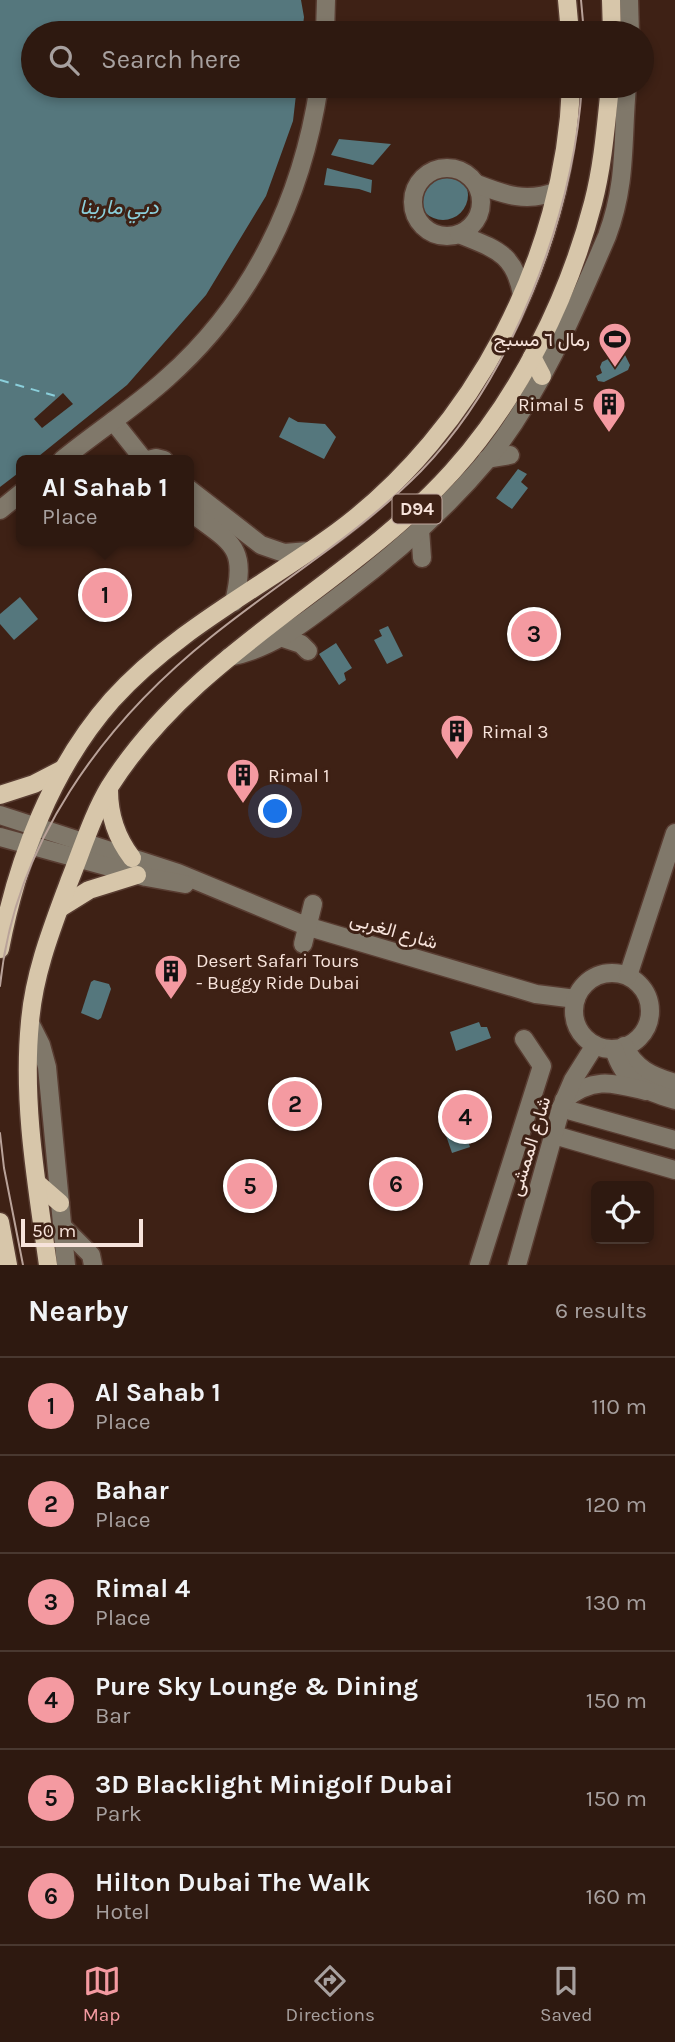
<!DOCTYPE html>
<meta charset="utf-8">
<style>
:root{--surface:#2e1910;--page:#362219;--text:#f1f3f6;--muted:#a7a09f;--line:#493830;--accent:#f49aa1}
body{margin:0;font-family:Karla,Vazirmatn,sans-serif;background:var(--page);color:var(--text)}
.controls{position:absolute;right:21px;bottom:21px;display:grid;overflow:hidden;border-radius:10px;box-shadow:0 4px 10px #0003}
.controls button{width:63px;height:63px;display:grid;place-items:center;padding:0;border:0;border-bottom:2px solid var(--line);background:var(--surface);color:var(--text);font:35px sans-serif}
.scale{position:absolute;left:21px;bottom:18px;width:122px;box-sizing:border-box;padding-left:7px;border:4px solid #f7e3db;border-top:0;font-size:19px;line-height:24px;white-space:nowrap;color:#f7e3db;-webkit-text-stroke:5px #3e2115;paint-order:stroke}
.you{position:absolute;left:276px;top:812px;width:24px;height:24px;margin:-18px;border:5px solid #fff;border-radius:50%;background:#1a73e8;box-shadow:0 0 0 10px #1a73e833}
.badge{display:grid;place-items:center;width:46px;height:46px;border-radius:50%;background:var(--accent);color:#111;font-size:23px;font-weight:700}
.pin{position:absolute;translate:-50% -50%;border:4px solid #fff;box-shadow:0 2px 7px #0006}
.popup{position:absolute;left:16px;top:455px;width:178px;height:91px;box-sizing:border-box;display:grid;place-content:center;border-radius:10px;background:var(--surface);filter:drop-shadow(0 2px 5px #0005);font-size:23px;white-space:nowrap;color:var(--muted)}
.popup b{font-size:26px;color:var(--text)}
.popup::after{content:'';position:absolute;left:50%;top:100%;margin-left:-14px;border:14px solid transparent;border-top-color:var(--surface)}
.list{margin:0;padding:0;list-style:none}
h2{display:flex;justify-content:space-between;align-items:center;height:91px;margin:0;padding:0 28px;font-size:30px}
h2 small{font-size:23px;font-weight:400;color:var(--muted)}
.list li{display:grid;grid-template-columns:46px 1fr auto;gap:21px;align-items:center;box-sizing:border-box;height:98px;padding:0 28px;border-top:2px solid var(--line)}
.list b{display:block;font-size:26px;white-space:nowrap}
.list p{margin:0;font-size:23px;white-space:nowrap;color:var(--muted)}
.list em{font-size:23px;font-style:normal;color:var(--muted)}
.icon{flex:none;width:38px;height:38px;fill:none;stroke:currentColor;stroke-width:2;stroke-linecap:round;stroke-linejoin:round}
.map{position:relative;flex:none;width:675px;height:1265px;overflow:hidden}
.search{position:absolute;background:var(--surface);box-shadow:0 4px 10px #0003;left:21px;right:21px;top:21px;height:77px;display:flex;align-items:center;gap:18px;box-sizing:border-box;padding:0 24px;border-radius:38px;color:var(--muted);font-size:26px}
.sheet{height:679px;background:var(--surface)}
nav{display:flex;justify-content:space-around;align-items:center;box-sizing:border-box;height:98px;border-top:2px solid var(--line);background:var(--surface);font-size:19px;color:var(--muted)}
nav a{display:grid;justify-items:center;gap:4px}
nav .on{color:var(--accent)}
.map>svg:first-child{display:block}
</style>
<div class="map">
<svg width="675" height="1265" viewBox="0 0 675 1265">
<rect width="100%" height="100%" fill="#3e2115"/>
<!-- water -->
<g fill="#55777d">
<path d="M0,0H301L304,17L302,33H33V86H297L293,121L266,196L206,295L127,385L34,460H21V471L0,487Z"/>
<path d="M339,139L391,144L373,165L331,155Z"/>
<path d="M327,168L372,180L371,193L359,189L324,185Z"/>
<circle cx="443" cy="195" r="25"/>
<path d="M620,353L625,355L630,365L628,370L604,382L598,381L596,376L602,373L600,367L602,362Z"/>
<path d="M289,417L298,422L325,424L336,437L324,459L279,437Z"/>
<path d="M518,469L527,474L521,482L528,488L512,509L496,498Z"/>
<path d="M20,597L38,619L14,640L0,624V614Z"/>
<path d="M388,626L403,656L387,664L374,640L382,636L379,630Z"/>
<path d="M336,643L352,668L344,673L346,680L339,685L319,654Z"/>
<path d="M94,980L109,984L111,989L101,1018L98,1020L81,1013L91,982Z"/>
<path d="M479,1022L481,1027H487L491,1038L456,1051L450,1032Z"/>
<path d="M458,1112L470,1147L452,1153L440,1118Z"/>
</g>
<!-- pier -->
<path fill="#3e2115" d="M63,393L73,404L42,428L34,419Z"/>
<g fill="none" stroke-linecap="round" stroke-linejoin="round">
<!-- ferry -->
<path stroke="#8bcfdb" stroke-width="2" stroke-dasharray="9 7" stroke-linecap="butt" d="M0,380L59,397"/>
<defs>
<g id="minor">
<path d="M629,0L630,33"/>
<path d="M325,33L326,0"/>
<circle cx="447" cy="202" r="34"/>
<path d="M477,184C505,195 527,203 557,191"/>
<path d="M459,234C495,249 515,253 522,295"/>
<path d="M113,421L144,460"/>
<path d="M487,459L510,455"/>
<path d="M62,460C96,432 134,408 167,378C253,302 302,199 319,86"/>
<path d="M148,460L156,458L164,460"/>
<path d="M189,489L261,545L284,553L309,551"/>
<path d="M0,510L21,493"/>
<path d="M189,511C231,543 248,545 234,602"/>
<path d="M420,529L422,558"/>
<path d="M283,638L301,644L308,651"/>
<path d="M229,657C275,648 307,620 343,593C395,554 445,510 487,460C539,396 575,311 607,236C627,183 622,141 627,86"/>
<path d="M0,815L178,873L306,926L536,994L576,999"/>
<path d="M0,837L146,877L185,884"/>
<path d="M303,944L313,904"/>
<circle cx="612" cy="1011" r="38"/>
<path d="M628,976L675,833"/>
<path d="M30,1023L41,1045L47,1067L66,1265"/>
<path d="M624,1046C635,1069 652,1076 675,1083"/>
<path d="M614,1049C624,1083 643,1090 675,1100"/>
<path d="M564,1100C594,1076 613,1083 646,1091"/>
<path d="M561,1108L675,1140"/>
<path d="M554,1135L675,1170"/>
<path d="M62,1226L91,1255L93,1265"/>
<path d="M479,1265L542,1066L524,1039"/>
<path d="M517,1265L561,1108L573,1080L595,1045"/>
</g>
<g id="major">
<path d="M567,0L570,33"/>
<path d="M611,0L612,33"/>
<path d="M532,357L542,376"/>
<path d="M109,790C109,816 116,837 132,858"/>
<path d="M0,795L34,784L63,769"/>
<path d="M60,908L89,890L137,875"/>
<path d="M0,949C17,860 52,768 112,700C175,630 262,587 337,532C474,431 565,256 571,86"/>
<path d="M37,1183L60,1203"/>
<path d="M0,1222L8,1265"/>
<path d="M48,1265C37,1186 22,1103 30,1022C34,973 52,928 69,882C82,850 92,816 110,786C195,652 348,587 452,472C519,398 568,299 593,203C603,165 606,124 610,86"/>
</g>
</defs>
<!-- minor casing -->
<use href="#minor" stroke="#583c31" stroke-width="21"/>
<!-- major casing -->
<use href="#major" stroke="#583c31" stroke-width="21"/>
<!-- minor -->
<use href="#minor" stroke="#80786a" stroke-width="18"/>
<!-- major -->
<use href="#major" stroke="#d7c6aa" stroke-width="18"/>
<!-- tram -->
<g stroke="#b9a299" stroke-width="2">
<path d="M581,0L584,33"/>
<path d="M0,986C14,845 102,724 211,637C280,581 358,535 421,471C513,376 573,216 582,86"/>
<path d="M0,1133L4,1168L23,1265"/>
</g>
</g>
<!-- icons -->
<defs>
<symbol id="stadium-pin" viewBox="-11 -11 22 30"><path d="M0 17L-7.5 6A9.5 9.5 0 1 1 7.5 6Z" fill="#f49aa1" stroke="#3e2115"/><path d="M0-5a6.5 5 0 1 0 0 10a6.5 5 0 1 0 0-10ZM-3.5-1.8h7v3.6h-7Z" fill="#111"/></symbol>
<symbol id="building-pin" viewBox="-11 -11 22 30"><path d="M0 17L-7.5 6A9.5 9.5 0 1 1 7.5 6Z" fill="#f49aa1" stroke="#3e2115"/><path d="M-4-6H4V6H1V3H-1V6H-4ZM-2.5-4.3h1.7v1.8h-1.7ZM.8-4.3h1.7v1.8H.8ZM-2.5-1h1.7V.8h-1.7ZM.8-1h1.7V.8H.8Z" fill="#111"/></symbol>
</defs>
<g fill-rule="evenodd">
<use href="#stadium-pin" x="596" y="320" width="38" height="52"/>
<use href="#building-pin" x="590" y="385" width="38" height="52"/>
<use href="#building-pin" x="438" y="712" width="38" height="52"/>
<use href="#building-pin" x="224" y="756" width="38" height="52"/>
<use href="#building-pin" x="152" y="952" width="38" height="52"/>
</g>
<g text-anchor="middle" stroke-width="6" stroke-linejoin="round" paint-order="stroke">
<!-- shield labels -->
<rect fill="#3e2115" stroke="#c0a9a0" stroke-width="2" x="392.5" y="494.5" width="49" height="29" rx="5"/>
<g font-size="18" font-weight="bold" fill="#f7e3db">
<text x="417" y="515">D94</text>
</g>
<!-- poi labels -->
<g font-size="19" fill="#f7e3db" stroke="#3e2115" text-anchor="start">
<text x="590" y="346" text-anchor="end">رمال ٦ مسبح</text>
<text x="584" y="411" text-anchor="end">Rimal 5</text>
<text x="482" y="738">Rimal 3</text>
<text x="268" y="782">Rimal 1</text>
<text x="196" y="967">Desert Safari Tours<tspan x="196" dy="22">- Buggy Ride Dubai</tspan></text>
</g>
<!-- street labels -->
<g font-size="19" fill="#f7e3db" stroke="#3e2115">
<text transform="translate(394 930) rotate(16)" y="7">شارع الغربى</text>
<text transform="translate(529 1146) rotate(-73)" y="7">شارع الممشى</text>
</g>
<!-- water labels -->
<g font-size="21" font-style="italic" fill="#8bcfdb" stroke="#3e2115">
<text x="119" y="214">دبي مارينا</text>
</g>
</g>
</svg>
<div class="controls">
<button><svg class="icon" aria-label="locate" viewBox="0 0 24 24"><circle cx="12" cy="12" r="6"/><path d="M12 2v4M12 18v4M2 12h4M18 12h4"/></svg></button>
</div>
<div class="scale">50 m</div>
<div class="you"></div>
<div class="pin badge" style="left:105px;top:595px">1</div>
<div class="popup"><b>Al Sahab 1</b>Place</div>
<div class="pin badge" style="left:295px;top:1104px">2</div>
<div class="pin badge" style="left:534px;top:634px">3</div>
<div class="pin badge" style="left:465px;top:1117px">4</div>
<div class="pin badge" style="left:250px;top:1186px">5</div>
<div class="pin badge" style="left:396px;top:1184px">6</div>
<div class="search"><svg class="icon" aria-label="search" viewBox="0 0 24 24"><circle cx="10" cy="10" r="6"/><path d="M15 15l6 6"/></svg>Search here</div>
</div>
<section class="sheet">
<h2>Nearby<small>6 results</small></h2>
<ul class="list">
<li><span class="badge">1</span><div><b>Al Sahab 1</b><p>Place</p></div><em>110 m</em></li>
<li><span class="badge">2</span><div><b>Bahar</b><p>Place</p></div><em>120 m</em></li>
<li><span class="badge">3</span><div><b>Rimal 4</b><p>Place</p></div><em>130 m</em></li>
<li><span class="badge">4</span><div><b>Pure Sky Lounge &amp; Dining</b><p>Bar</p></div><em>150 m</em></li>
<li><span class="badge">5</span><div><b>3D Blacklight Minigolf Dubai</b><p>Park</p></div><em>150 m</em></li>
<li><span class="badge">6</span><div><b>Hilton Dubai The Walk</b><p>Hotel</p></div><em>160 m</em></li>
</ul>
</section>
<nav>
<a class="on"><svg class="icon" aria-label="map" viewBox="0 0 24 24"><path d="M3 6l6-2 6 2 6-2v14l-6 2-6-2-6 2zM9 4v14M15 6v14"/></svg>Map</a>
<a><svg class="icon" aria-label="directions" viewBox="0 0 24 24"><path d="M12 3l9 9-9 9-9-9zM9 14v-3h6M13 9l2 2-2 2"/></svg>Directions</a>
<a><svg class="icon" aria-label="saved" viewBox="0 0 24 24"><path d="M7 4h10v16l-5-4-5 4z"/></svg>Saved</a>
</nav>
